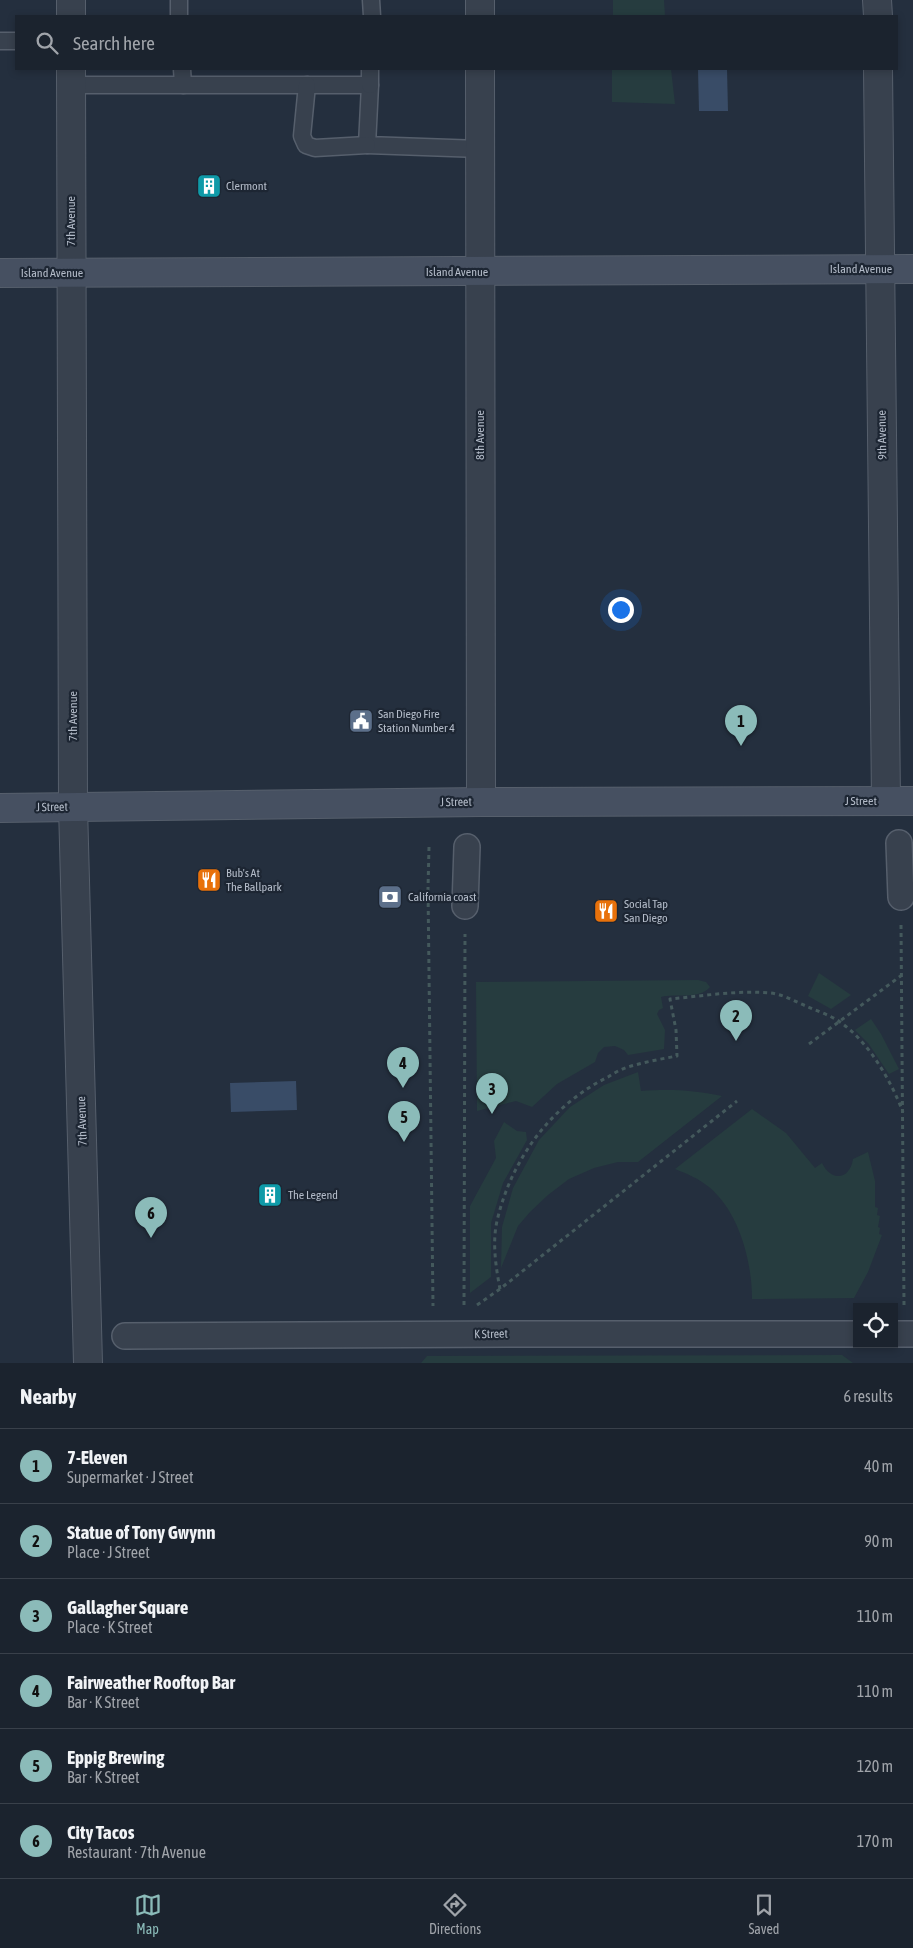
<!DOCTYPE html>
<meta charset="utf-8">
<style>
:root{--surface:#1b232e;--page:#242b36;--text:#f1f3f6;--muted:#a0a4aa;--line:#39404a;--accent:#8bbbb9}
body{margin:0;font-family:"Asap Condensed",sans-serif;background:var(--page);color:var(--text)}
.controls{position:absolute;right:15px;bottom:15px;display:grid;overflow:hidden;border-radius:0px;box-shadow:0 2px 8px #0003}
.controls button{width:45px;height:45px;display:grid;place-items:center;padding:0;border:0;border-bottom:1px solid var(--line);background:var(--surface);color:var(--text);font:25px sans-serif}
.you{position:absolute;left:620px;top:609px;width:18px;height:18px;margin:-12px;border:4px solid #fff;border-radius:50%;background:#1a73e8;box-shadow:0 0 0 8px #1a73e833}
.badge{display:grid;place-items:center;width:32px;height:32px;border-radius:50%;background:var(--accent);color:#111;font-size:16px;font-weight:700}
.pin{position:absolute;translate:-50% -41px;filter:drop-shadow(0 1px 2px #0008)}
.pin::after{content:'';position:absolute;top:26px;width:18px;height:15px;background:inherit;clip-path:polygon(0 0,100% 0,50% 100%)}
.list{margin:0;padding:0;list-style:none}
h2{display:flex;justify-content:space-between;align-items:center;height:65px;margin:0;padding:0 20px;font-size:21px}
h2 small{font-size:16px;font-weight:400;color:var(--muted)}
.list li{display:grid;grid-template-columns:32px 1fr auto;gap:15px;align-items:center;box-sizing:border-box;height:75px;padding:0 20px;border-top:1px solid var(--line)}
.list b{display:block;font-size:19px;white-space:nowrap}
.list p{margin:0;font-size:16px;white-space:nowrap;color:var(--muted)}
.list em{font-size:16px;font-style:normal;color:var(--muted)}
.icon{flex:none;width:28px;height:28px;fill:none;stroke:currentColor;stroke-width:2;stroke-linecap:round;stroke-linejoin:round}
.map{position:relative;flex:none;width:913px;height:1363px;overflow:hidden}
.search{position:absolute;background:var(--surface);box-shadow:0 2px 8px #0003;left:15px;right:15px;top:15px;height:55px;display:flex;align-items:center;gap:12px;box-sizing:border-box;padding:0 18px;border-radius:0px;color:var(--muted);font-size:19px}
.sheet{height:515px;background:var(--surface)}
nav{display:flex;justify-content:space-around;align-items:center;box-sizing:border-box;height:70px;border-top:1px solid var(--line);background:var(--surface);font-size:14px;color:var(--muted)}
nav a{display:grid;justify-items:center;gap:2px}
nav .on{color:var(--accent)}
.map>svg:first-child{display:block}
</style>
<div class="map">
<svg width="913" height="1363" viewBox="0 0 913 1363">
<rect width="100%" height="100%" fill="#242f3e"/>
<!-- green -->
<g fill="#263c3f">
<path d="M613,0H664L665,16H613Z"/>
<path d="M612,69H671L675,104L612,102Z"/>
<path d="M819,973L851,995L831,1009L808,996Z"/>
<path d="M698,980L706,982L710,987C699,1000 676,993 661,997L663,1008L659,1010L657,1014L665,1030L664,1049L628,1055L624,1050L615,1046L604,1047L598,1053L595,1062L557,1084L532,1107L516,1101L477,1111L476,982Z"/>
<path d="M871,1019L881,1034L899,1069L889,1074L868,1043L855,1030Z"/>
<path d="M638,1072L641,1091C671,1089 692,1090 722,1096L638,1162H618L594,1168L569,1179L548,1195L530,1212L518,1226L501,1268L502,1227L513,1188L539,1140L570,1107L604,1085Z"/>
<path d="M752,1109L786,1133L815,1168L822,1163C831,1182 850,1180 853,1159L868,1152L875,1181V1207L878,1208L877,1215L880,1216L878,1227L880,1228L879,1234L882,1235L868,1272L854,1298L752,1299C752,1261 739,1212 709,1187C699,1179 688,1174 675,1169Z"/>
<path d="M504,1122L517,1131L526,1132L527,1140L503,1183L491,1223V1277L470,1293V1206L496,1158L494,1141Z"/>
<path d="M842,1355L853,1363H421L427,1356Z"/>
</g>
<!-- water -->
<g fill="#394c67">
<path d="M698,69H727L728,111H699Z"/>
<path d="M296,1081L297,1110L231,1112L230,1083Z"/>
</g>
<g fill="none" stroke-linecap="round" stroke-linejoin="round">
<defs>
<g id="service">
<path d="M179,0V16"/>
<path d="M371,0L372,16"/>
<path d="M0,41H16"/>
<path d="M182,69L183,85"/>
<path d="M71,85H370L367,145L480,149"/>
<path d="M307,85L302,136L306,145L315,148L367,145"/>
<path d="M370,85V69"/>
</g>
<g id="pedestrian">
<path d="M899,843L901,897"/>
<path d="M465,906L467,847"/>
<path d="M894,1334H913"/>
<path d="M125,1336L509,1334H857"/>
</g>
<g id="minor">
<path d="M877,0L878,16"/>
<path d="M878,69L886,801"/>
</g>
<g id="tertiary">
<path d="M71,0V16"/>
<path d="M480,0V16"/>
<path d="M71,69L73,807L88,1363"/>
<path d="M480,69L481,802"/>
</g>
<g id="secondary">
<path d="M0,273L913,269"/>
<path d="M0,808L481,802L913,801"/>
</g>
</defs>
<!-- service casing -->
<use href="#service" stroke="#565f6c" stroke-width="19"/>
<!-- pedestrian casing -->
<use href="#pedestrian" stroke="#565f6c" stroke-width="28"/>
<!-- minor casing -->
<use href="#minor" stroke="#565f6c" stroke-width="30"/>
<!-- tertiary casing -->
<use href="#tertiary" stroke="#565f6c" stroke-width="30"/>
<!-- secondary casing -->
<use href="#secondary" stroke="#565f6c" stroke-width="30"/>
<!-- path -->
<g stroke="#44595c" stroke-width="3" stroke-dasharray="4 4" stroke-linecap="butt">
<path d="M429,847L428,889L433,1306"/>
<path d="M901,925L904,1306"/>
<path d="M809,1044L902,975"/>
<path d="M500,1289C496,1268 492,1243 497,1221C511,1160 551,1105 608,1077C614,1073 621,1069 628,1067C644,1062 661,1059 677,1056L676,1030L670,999C703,996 737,990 770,993C782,994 794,1001 806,1006C817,1011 830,1015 840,1022C869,1042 891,1081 903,1112"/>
<path d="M464,1305L465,934"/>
<path d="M477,1305L500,1289L737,1101"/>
</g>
<!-- service -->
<use href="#service" stroke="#38414e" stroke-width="16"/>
<!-- pedestrian -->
<use href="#pedestrian" stroke="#38414e" stroke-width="25"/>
<!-- minor -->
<use href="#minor" stroke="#38414e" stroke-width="28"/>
<!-- tertiary -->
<use href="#tertiary" stroke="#38414e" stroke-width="28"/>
<!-- secondary -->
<use href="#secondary" stroke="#465061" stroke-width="28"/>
</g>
<!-- icons -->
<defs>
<symbol id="building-square" viewBox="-11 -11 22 22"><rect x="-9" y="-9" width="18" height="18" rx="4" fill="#0f9aa8" stroke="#1d2633"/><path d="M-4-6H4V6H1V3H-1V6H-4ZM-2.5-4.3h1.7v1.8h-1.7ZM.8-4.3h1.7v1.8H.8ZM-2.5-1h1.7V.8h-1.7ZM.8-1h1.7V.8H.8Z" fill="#fff"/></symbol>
<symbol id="civic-square" viewBox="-11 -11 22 22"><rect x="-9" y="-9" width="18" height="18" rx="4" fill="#5c6f8a" stroke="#1d2633"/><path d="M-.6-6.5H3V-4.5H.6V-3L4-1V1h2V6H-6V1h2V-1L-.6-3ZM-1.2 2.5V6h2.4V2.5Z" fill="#fff"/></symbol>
<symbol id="restaurant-square" viewBox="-11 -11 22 22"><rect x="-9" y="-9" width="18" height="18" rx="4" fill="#e8710a" stroke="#1d2633"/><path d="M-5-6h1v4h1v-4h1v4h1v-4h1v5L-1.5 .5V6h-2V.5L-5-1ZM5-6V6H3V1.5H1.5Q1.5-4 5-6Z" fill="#fff"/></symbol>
<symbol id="bank-square" viewBox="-11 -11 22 22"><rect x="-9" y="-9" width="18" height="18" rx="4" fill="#5c6f8a" stroke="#1d2633"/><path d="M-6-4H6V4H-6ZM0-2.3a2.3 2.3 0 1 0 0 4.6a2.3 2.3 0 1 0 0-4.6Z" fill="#fff"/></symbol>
</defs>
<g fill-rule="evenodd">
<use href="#building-square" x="195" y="172" width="28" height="28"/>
<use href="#civic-square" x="347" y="707" width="28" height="28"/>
<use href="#restaurant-square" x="195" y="866" width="28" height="28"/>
<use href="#bank-square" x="376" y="883" width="28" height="28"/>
<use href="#restaurant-square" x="592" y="897" width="28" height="28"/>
<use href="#building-square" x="256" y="1181" width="28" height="28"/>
</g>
<g text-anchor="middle" stroke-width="4.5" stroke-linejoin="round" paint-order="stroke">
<!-- poi labels -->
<g font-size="12" fill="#b4bcc9" stroke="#1d2633" text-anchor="start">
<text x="226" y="190">Clermont</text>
<text x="378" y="718">San Diego Fire<tspan x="378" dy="14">Station Number 4</tspan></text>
<text x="226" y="877">Bub's At<tspan x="226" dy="14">The Ballpark</tspan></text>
<text x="408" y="901">California coast</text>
<text x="624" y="908">Social Tap<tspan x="624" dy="14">San Diego</tspan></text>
<text x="288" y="1199">The Legend</text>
</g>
<!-- street labels -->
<g font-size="12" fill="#b4bcc9" stroke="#1d2633">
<text transform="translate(71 221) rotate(-90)" y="4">7th Avenue</text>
<text x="861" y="273">Island Avenue</text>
<text x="457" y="276">Island Avenue</text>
<text x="52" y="277">Island Avenue</text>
<text transform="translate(480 435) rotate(-90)" y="4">8th Avenue</text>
<text transform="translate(882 435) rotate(-91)" y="4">9th Avenue</text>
<text transform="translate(73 716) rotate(-90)" y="4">7th Avenue</text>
<text x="861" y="805">J Street</text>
<text transform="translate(456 802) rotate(-1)" y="4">J Street</text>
<text transform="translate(52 807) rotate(-1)" y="4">J Street</text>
<text transform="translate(82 1121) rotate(-92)" y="4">7th Avenue</text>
<text transform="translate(491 1334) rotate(-1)" y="4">K Street</text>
</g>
</g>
</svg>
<div class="controls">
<button><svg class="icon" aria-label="locate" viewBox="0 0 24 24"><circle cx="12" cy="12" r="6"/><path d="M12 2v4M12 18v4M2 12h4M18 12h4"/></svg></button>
</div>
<div class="you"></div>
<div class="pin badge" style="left:741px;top:746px">1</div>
<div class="pin badge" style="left:736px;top:1041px">2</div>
<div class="pin badge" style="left:492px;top:1114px">3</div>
<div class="pin badge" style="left:403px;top:1088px">4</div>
<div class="pin badge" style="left:404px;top:1142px">5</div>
<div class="pin badge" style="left:151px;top:1238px">6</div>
<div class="search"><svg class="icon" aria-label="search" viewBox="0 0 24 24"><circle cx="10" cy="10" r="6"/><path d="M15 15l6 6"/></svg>Search here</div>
</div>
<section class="sheet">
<h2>Nearby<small>6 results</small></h2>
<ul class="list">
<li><span class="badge">1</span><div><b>7-Eleven</b><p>Supermarket · J Street</p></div><em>40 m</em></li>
<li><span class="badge">2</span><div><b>Statue of Tony Gwynn</b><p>Place · J Street</p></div><em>90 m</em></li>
<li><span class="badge">3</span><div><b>Gallagher Square</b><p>Place · K Street</p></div><em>110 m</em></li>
<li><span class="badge">4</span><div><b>Fairweather Rooftop Bar</b><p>Bar · K Street</p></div><em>110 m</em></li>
<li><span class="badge">5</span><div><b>Eppig Brewing</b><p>Bar · K Street</p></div><em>120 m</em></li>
<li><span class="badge">6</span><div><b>City Tacos</b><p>Restaurant · 7th Avenue</p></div><em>170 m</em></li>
</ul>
</section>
<nav>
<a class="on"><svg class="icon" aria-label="map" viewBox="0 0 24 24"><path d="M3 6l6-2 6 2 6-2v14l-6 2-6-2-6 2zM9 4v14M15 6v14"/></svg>Map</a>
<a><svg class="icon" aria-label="directions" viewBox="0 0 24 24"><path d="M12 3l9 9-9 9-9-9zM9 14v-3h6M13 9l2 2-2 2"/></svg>Directions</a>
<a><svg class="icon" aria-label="saved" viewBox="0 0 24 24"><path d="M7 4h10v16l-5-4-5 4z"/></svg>Saved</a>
</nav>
